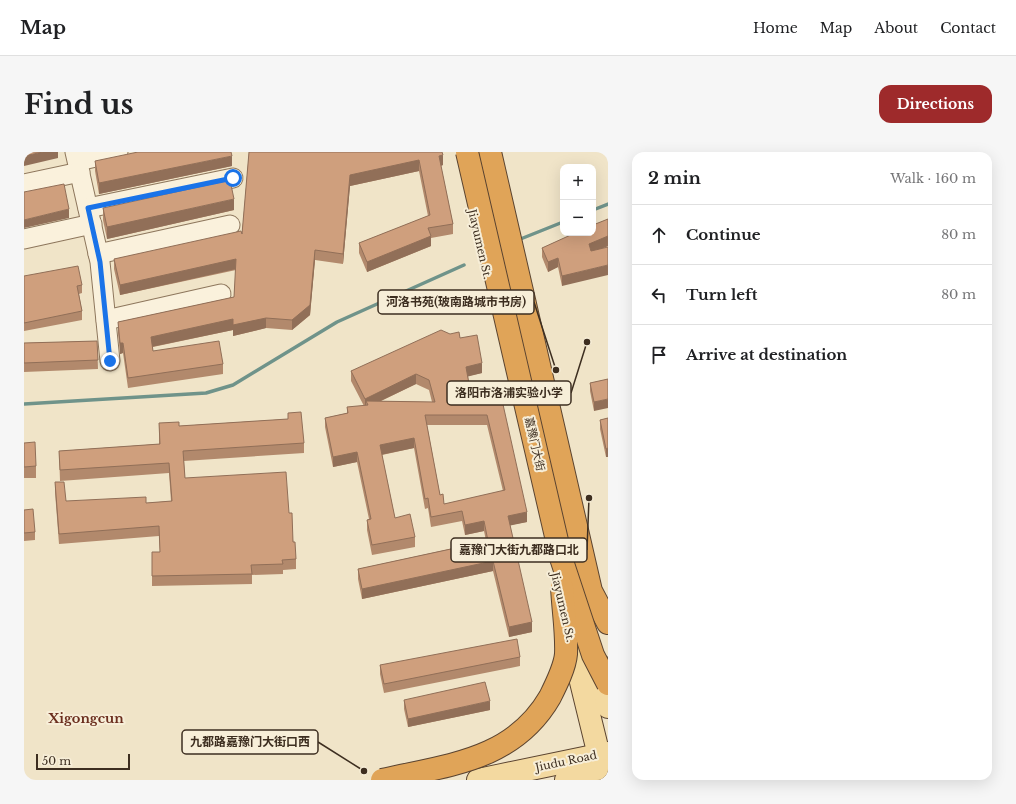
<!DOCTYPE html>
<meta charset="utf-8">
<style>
:root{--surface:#fff;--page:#f6f6f6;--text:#202124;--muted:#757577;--line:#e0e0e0;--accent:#9e2a2b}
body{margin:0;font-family:"Libre Baskerville","Noto Sans SC",serif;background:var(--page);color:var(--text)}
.controls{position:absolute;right:12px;top:12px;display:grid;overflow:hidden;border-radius:8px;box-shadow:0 4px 16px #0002}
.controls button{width:36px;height:36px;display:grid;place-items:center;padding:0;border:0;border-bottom:1px solid var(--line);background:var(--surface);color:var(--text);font:20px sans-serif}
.scale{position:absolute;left:12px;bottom:10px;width:94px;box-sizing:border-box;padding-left:4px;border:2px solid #3d2e20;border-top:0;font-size:11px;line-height:14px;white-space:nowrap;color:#3d2e20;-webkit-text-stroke:3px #f7eed8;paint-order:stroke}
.stop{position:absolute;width:12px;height:12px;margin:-9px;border:3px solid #1a73e8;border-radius:50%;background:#fff}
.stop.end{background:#1a73e8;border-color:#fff;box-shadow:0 1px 4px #0008}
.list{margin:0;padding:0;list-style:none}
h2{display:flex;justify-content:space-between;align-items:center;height:52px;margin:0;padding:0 16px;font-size:17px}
h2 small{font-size:13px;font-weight:400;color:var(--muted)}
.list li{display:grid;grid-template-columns:26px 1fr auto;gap:12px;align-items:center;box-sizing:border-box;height:60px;padding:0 16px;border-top:1px solid var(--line)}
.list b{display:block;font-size:15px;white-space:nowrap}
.list em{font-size:13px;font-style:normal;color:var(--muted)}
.icon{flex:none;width:22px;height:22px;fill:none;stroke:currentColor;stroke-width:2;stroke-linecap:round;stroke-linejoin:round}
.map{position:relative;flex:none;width:584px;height:628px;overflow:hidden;border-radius:12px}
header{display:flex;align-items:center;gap:24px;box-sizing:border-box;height:56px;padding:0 20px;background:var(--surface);border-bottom:1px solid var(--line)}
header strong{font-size:19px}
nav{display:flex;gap:22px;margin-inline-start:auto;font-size:14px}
.intro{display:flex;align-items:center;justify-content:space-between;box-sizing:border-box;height:96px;padding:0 24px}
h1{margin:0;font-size:28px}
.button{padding:10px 18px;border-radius:12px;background:var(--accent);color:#fff;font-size:14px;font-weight:700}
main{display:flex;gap:24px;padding:0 24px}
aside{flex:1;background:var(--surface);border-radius:12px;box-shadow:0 4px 16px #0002}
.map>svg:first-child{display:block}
</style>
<header>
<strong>Map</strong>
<nav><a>Home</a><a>Map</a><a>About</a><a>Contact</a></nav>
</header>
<div class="intro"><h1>Find us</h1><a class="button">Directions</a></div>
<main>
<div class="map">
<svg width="584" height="628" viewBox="0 0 584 628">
<rect width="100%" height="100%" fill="#f0e4c8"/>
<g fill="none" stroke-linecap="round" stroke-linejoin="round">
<!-- stream -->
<g stroke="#6f938a" stroke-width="3.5">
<path d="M569,58L584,52"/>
<path d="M494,88L539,70"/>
<path d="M0,252L182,241L209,233L313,170L440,113"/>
</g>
<defs>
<g id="minor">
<path d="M51,0L76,110L86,209"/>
<path d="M54,9L94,0"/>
<path d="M0,32L56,20"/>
<path d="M64,56L209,26"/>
<path d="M0,87L68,72"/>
<path d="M74,102L206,73"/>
<path d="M82,168L197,142"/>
</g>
<g id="major">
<path d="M545,481L581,628"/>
<path d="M575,513L584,555"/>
<path d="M454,628L584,601"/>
<path d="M542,628L584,618"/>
</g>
<path id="highway" d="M466,0L567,439L584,471"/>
</defs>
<!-- minor casing -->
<use href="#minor" stroke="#8d765c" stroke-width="21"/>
<!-- major casing -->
<use href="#major" stroke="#5b4430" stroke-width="24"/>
<!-- highway casing -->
<use href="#highway" stroke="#5b4430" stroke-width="24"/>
<!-- minor -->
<use href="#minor" stroke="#faf1dc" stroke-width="19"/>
<!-- major -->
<use href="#major" stroke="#f3d9a0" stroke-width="22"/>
<!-- highway -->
<use href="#highway" stroke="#e0a458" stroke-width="22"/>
<defs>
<g id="highway-bridge">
<path d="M443,0L537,406L569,503L584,532"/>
<path d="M358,628C423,613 489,609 526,545C532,533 541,515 542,502C543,480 539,457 538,435"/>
</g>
</defs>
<!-- highway-bridge casing -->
<use href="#highway-bridge" stroke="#5b4430" stroke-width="24" stroke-linecap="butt"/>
<!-- highway-bridge -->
<use href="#highway-bridge" stroke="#e0a458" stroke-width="22"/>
</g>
<!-- wall -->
<g fill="#b2896c" fill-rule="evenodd">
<path d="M225,0H418L419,13L417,14L429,72V82L407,86V94L343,120L335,101V91L404,64L395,19L326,34L319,112L291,108L286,163L268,178L242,176L209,184V178L129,195V199L199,212V222L104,236L99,201L96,202L94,181V170L210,145L212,118L96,143L90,117V107L218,82Z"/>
<path d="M71,9L208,14L75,42L71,19Z"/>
<path d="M79,56L210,58L83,87L79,68Z"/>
<path d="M584,67V94L577,97L538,134L534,115L524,120L518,105V96Z"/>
<path d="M0,124L58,133V141L55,142L58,159V168L0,179Z"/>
<path d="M426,182L436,186L458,221L444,224L445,232V242H441L444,251H463L503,370L486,373L508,480L485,485L469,419L338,447L334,427V417L462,389L460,379L441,383L438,369L407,375L404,356L401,357L390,296L358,303L371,366L391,385V395L348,403L343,378V368L345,367L333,310L309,315L301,275V266L323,261V255L340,254L327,229V219ZM392,232L405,238L408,250L357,249ZM403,273H463L479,339L420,352L416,343Z"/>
<path d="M73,189L74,217L0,220V191Z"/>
<path d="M584,227L570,259L566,239V231Z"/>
<path d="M264,261L280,291V301L160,309L161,326L265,361L272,407V417L259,418V422L228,423V432L128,434V400H136L135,384L35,392L31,340V330L42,349L122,351L147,349L145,321L36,329L35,299L135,292V271L155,274L264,267Z"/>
<path d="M584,266V305H582L576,277V268Z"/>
<path d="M0,291L12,314V326H0Z"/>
<path d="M0,358L11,380V388L0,389Z"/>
<path d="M496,505V514L360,541L356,522V513Z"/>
<path d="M380,548L466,558L384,575L380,557Z"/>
</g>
<!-- shaded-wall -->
<g fill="#916f58">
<path d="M19,0H34V6L0,14V4Z"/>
<path d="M419,3V13L415,14V4Z"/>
<path d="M208,4V14L75,42V31Z"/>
<path d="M395,8V19L326,34L319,112V102L326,23Z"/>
<path d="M210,47V58L83,87V75Z"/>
<path d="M45,57V66L0,76V68Z"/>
<path d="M407,84V94L343,120V110Z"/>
<path d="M584,84V94L565,102V92Z"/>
<path d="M291,98V108L286,163L268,178V168Z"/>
<path d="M534,106V115L524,120V110Z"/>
<path d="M212,107V117L96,143V133Z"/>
<path d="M584,113V123L538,134V124Z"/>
<path d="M242,166V176L209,184V178L127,195V185L209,167Z"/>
<path d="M96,191H99V201L96,202Z"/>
<path d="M458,211V221L442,225V215Z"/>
<path d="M392,222V232L344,255V253L342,249V257H341V247Z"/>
<path d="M584,247V256L570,259V250Z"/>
<path d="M390,286V296L356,303V293Z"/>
<path d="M584,296V305H582V297Z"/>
<path d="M333,300V310L309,315V305Z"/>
<path d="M503,360V370L484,374V364Z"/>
<path d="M460,369V379L441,383V373Z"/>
<path d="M469,409V419L338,447V437Z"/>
<path d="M508,470V480L485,485V475Z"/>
<path d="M466,549V558L384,575V567Z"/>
</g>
<!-- building -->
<g fill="#cf9f7d" stroke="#916f58" fill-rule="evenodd">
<path d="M0,0H19L0,4Z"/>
<path d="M114,0H207L208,4L75,31L71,9Z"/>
<path d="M225,0H418L419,3L415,4L429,72L404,76L407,84L343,110L335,91L406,63L395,8L326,23L319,102L291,98L286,153L268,168L242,166L209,173V167L127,185L129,199L195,189L199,212L104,226L99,191H96L94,170L210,145L212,107L96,133L90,107L217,79L218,82Z"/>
<path d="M206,28L210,47L83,75L79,56Z"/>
<path d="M40,32L45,57L0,68V40Z"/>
<path d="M584,67V84L565,92L567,99L584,95V113L538,124L534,106L524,110L518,96L551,81H569V73Z"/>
<path d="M54,114L58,133L53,134L58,159L0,171V124Z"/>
<path d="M417,178L426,182L435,180L436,186L453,183L458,211L442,215L445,232L439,233L444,251H463L478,248L503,360L484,364L508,470L485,475L469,409L338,437L334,417L464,389L460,369L441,373L438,359L407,365L404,346L401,347L390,286L356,293L371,366L386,362L391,385L348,393L343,368L347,367L333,300L309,305L301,266L324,261L323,255L344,253L342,249L411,250L405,228L392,222L341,247L327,219ZM401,263H463L481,338L420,352L419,342L416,343Z"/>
<path d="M73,189L74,208L0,211V191Z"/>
<path d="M584,227V247L570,250L566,231Z"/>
<path d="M277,260L280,291L159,299L161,326L262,320L265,361H268L269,390H271L272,407L258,408L259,412L227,413L228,422L128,424V400H136L135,374L35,382L31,330H40L42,349L122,345V351L148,349L145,311L36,318L35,299L136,292L135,271L155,270V274L264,267V261Z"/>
<path d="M584,266V296L582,297L576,268Z"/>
<path d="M11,290L12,314L0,315V291Z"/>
<path d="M9,357L11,380L0,381V358Z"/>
<path d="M493,487L496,505L360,532L356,513Z"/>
<path d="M461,530L466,549L384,567L380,548Z"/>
</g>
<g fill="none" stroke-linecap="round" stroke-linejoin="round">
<!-- route -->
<path stroke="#1a73e8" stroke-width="5" d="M86,209L76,110L64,56L209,26"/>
</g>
<g text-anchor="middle" stroke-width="4" stroke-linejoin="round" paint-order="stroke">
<!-- street labels -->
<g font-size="11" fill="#3d2e20" stroke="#f7eed8">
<text transform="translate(456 92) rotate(77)" y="4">Jiayumen St.</text>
<text transform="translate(511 292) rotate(77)" y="4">嘉豫门大街</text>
<text transform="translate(539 455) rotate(77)" y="4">Jiayumen St.</text>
<text transform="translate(542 609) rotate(-12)" y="4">Jiudu Road</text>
</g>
<!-- quarter labels -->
<g font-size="13" font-weight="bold" fill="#6b2e1e" stroke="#f7eed8">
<text x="62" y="571">Xigongcun</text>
</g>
</g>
<!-- callouts -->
<path fill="none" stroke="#3d2e20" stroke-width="1.5" d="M532 218L510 150M563 190L547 241M565 346L563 398M340 619L294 590"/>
<g fill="#3d2e20" stroke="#f7eed8" stroke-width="1.5">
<circle cx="532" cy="218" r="4"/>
<circle cx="563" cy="190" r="4"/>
<circle cx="565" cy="346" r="4"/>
<circle cx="340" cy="619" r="4"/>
</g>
<g fill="#f7eed8" stroke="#3d2e20" stroke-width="1.5">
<rect x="354" y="138" width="156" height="24" rx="4"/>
<rect x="423" y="229" width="124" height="24" rx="4"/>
<rect x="427" y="386" width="136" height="24" rx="4"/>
<rect x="158" y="578" width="136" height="24" rx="4"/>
</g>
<g font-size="12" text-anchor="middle" font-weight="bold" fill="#3d2e20">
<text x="432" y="154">河洛书苑(玻南路城市书房)</text>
<text x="485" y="245">洛阳市洛浦实验小学</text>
<text x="495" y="402">嘉豫门大街九都路口北</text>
<text x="226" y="594">九都路嘉豫门大街口西</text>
</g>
</svg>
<div class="controls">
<button>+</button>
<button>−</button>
</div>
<div class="scale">50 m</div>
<div class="stop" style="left:209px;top:26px"></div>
<div class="stop end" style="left:86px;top:209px"></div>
</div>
<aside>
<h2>2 min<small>Walk · 160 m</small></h2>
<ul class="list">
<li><svg class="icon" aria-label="ahead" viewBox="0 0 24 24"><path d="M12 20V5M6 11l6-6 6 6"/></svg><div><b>Continue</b></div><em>80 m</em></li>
<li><svg class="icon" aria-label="left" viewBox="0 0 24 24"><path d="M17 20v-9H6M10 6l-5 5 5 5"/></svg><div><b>Turn left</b></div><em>80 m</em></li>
<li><svg class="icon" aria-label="arrive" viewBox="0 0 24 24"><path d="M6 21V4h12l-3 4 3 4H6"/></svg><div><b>Arrive at destination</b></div></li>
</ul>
</aside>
</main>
